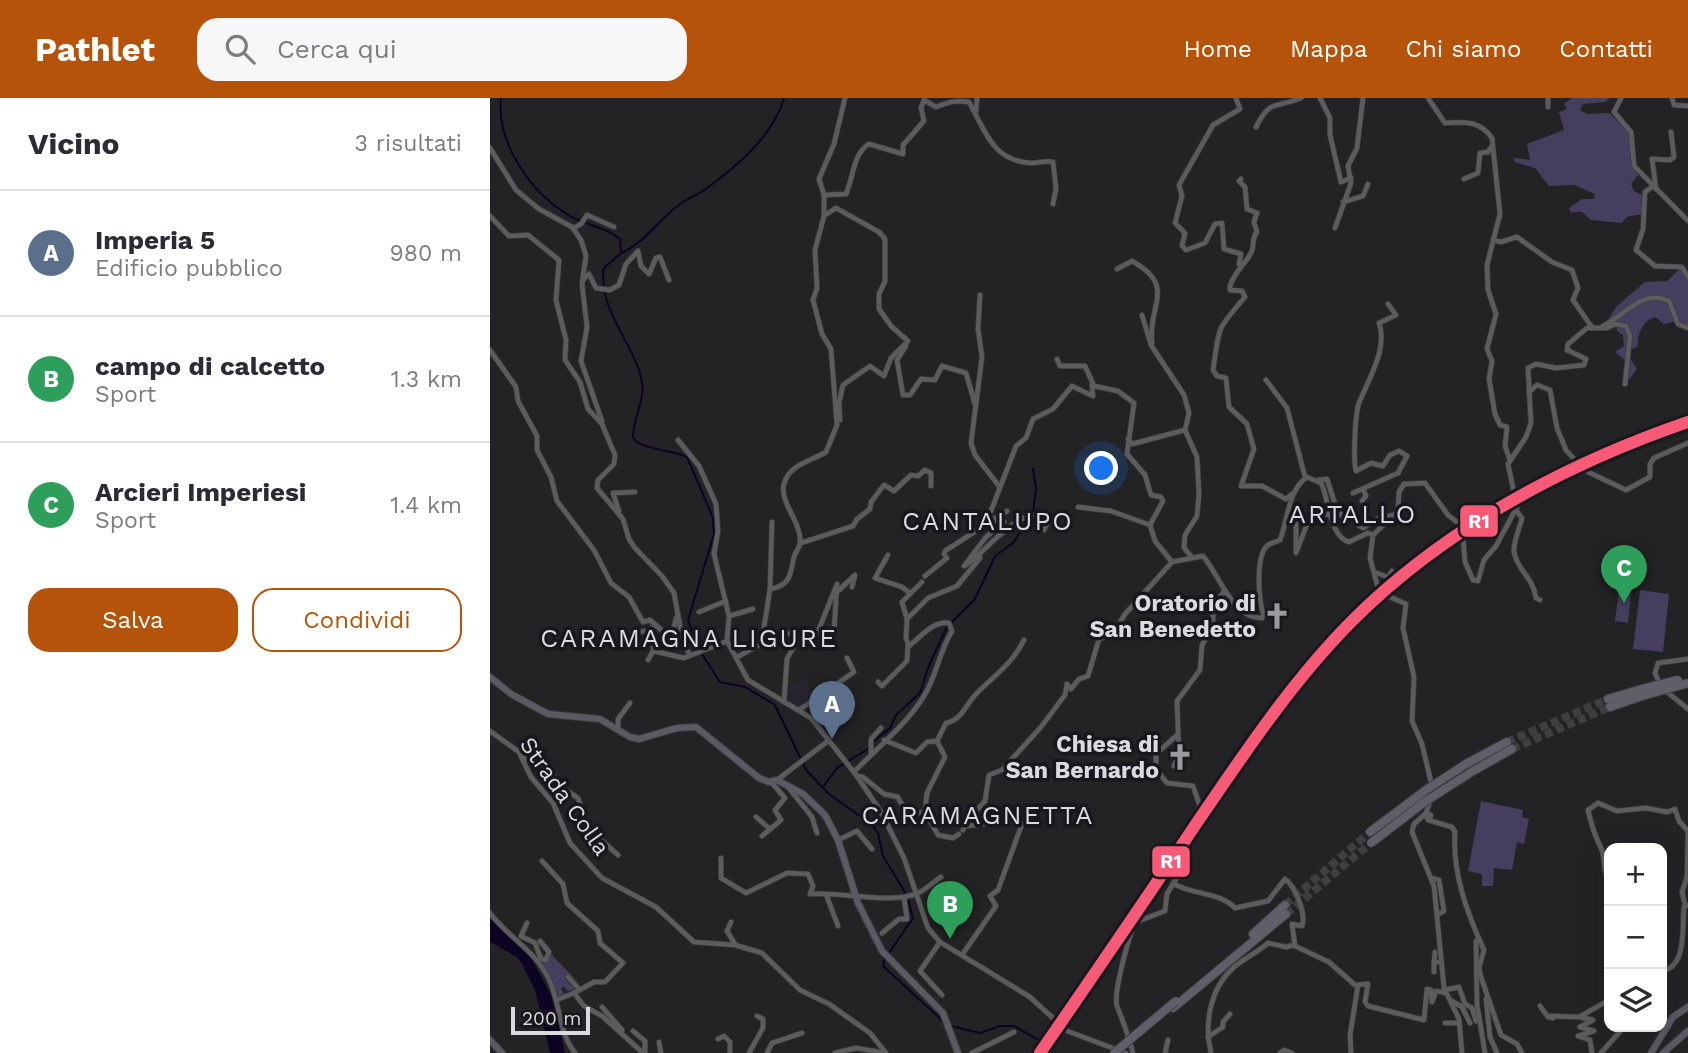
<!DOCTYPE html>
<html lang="it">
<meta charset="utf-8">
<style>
:root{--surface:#fff;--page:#f7f7f7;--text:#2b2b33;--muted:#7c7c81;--line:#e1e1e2;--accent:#b45309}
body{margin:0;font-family:"Work Sans",sans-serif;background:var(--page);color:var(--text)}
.controls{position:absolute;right:21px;bottom:21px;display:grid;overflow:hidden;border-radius:14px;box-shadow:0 7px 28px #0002}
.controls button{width:63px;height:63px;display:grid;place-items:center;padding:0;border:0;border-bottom:2px solid var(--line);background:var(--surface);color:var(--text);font:35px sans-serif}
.scale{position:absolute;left:21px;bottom:18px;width:79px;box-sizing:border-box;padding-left:7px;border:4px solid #dbdade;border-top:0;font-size:19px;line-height:24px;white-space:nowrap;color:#dbdade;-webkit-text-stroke:5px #18171d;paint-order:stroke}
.you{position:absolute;left:612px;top:371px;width:24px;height:24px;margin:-18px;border:5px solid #fff;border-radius:50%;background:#1a73e8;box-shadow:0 0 0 10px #1a73e833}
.badge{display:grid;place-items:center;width:46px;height:46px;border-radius:50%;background:var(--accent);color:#fff;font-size:23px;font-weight:700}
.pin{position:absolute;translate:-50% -58px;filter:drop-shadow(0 2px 4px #0008)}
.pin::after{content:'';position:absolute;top:37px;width:24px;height:21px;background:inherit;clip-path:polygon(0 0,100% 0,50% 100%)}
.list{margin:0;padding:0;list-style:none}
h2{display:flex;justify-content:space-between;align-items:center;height:91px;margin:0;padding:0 28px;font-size:30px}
h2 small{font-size:23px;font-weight:400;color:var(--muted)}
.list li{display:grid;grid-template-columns:46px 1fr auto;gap:21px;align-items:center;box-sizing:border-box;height:126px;padding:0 28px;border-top:2px solid var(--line)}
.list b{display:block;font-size:26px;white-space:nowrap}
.list p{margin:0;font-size:23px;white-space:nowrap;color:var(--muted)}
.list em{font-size:23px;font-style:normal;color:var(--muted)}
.actions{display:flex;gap:14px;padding:21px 28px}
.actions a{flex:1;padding:16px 0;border:2px solid var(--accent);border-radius:21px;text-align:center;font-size:24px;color:var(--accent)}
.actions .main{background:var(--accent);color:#fff}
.icon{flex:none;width:38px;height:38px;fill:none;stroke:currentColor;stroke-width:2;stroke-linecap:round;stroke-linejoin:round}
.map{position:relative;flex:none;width:1198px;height:955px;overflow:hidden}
header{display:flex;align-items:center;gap:42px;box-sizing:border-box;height:98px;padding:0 35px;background:var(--accent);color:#fff}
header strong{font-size:33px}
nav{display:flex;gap:38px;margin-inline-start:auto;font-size:24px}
.search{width:490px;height:63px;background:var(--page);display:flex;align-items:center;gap:18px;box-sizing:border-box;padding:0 24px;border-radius:21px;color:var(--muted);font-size:26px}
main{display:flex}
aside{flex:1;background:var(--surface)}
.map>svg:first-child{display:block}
</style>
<header>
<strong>Pathlet</strong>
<div class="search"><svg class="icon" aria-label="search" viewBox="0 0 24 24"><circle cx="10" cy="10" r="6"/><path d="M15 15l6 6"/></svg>Cerca qui</div>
<nav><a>Home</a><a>Mappa</a><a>Chi siamo</a><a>Contatti</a></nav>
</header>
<main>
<aside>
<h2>Vicino<small>3 risultati</small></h2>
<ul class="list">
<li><span class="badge" style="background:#5c6f8a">A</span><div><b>Imperia 5</b><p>Edificio pubblico</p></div><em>980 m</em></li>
<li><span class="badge" style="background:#2e9e5b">B</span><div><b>campo di calcetto</b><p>Sport</p></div><em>1.3 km</em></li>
<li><span class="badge" style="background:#2e9e5b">C</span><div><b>Arcieri Imperiesi</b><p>Sport</p></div><em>1.4 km</em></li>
</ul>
<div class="actions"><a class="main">Salva</a><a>Condividi</a></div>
</aside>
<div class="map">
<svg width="1198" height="955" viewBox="0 0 1198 955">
<rect width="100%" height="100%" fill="#232225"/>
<!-- built -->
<path fill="#26252f" d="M313,579L324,598L309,610L297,603L298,590Z"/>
<!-- green -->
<g fill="#453e5e">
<path d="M1082,0H1120L1115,4L1093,6L1090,12L1097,16L1119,15L1139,34L1141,67L1148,77L1141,86L1144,93L1154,98L1152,116L1137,119L1132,125L1101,122L1092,114H1081L1079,110L1092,101H1104L1105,96L1084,87L1059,88L1045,70L1024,64V60L1040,62L1037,46L1074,32L1069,14L1077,11L1074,6Z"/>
<path d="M1190,171L1198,174V227L1188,223L1174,226L1165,219C1153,222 1147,237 1148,248L1141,252L1139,259L1147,271L1138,283H1135L1137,264L1125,254L1134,248L1133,237L1127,233L1126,224L1117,223L1127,208L1155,184L1177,183Z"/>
<path d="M1130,485L1142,486L1138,525L1125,523Z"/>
<path d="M1150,492L1179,496L1173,554L1143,551Z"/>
<path d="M991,703L1033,712L1032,719L1039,721L1034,746L1027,744L1022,772L1004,770L1003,788H992V776L978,773Z"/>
<path d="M61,856L90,886L93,888L79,877L75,881L85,891L78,893L73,888L71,891L74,895L68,899L50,862L59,861Z"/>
</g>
<!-- water -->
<path fill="#0d0323" d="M0,821L41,859L63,901L75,955H60L45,892L32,866L27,859L0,844Z"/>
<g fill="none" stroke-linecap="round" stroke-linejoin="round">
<!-- stream -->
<g stroke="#0d0323" stroke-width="2">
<path d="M11,0C6,46 42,96 80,118C96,127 116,129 130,141L131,155L114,170C107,211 145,246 152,284C155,303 143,320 143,339C149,352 181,351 197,359L223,420L224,436L198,522L209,552"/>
<path d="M131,155C155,145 168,122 189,107C196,101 205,98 213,93C245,70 283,39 294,0"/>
<path d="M543,415L546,390L543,371"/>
<path d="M462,524L485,501L505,458L523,445L540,420"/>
<path d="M212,556L230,584L255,589L285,607L316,672L339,696L380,725L388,735L393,758L416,796"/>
<path d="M383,644L400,630L406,617L430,595L439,567L458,527"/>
<path d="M333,689L347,670L378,651"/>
<path d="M418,801L423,820L394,862L393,868L456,926"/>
<path d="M461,928L490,935L510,928H524L552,944L558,955"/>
</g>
<!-- minor-tunnel -->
<path stroke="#3f3e41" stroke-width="4.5" stroke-dasharray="4.5 2" stroke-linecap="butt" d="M165,550L166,548"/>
<!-- highway-tunnel -->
<g stroke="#3f3e41" stroke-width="8" stroke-dasharray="8 4" stroke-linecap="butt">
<path d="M1017,644L1118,601"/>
<path d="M1022,651L1120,609"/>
<path d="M795,807L880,734"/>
<path d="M796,816L881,745"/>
</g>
<defs>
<g id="minor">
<path d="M746,0L750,11L723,27L689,87L692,98L685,125L695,135L692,148L696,152L715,145L725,126L732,125L734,151L751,156L749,166"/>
<path d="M830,0L840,20V37L851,84L861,80"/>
<path d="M938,0L955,25C975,24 989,22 1002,40L1010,116L997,167L998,192L1006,216L997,251L1002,263L999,281L1005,316L1010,327L1017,329L1015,348L1020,362"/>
<path d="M1058,0V9"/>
<path d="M1131,0L1124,14L1141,34L1144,68L1198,123"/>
<path d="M1182,0L1184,7L1198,8"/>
<path d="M486,13L487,0"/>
<path d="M766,29C781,0 784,11 811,0"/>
<path d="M0,50L26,92L49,111L82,129L91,142L96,158L92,186L97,229L91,263L112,323"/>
<path d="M751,81L749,83L755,89L757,111L767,115L764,124L767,134C761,141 765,148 761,155C754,168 746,171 740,188V192L752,193L755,199C725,234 730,227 723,272L727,278L736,280L739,309L757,326L764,351L751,388H772L796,401L802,396"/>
<path d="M974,81L988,75L990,55L998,54L1002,48"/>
<path d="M1162,89L1155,94L1153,131L1146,152L1165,168L1192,169L1198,179"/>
<path d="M1166,91L1162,61L1180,62L1184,59L1181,34"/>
<path d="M334,97L356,96C363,81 363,55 379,46L413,56V47L434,23L431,10L434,2L446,9C459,4 465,2 479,4C495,32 502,63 541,65C549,65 556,62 563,64L566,90L563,106"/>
<path d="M853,104L873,98L878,86"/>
<path d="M335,117L346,110L389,134L395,141V183L389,196V211L401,228L418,243L401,260L394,278L380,268L353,287L349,305L350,322"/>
<path d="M0,118L19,138L38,137L69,162L66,202L76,242L75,262L90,284L98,311L112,326L125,357L124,366L108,382L107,390L133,421L139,441L145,450L172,478L184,495L192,539L199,556"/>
<path d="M84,130L91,126L97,117L124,129"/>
<path d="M845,130L861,85L858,68L867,50L873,0"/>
<path d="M1003,142L1011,144L1027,139L1062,164L1082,172L1088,190L1083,202L1101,228"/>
<path d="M627,171L642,163C688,189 657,206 662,246"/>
<path d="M93,182L99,176L106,190L120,192L129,187L136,166L148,153L151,168L159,176L166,160L170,159L179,182"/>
<path d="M490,197L488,231L492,259L481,345L485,357L509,388"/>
<path d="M898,206L906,217L889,225C898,251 879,280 869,305C865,316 863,362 866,373L881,365L893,368L900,357L909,353L917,358L908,375"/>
<path d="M652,217L661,247L694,297L699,315L695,332L707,359L709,396L707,418L695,437L694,450L701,458"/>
<path d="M1113,228C1134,218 1153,190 1179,203L1188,226L1198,230"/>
<path d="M416,248L407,262L413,297H420L431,281L445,282L452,268L476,275L485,306"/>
<path d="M0,252L26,289L28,303L47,338V352L61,379L67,403L104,452L121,485L139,499L153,524L160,522L179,539H182L186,520"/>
<path d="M567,261L570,268H595L604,288L628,293L644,305L637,356L655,377L661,397L671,399L673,403L660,427"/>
<path d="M776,282L797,310L815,379"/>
<path d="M1039,294L1047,287L1060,292L1067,330L1076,352L1094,372L1136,392L1160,379V366L1164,360L1198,345"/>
<path d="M638,341L642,346L695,332"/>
<path d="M188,342L209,368L226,406L228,433L224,456L239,518L237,543"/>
<path d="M828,382L837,381L845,406L855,423"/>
<path d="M914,386L935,385L958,417L972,428L975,464L983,482L988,483L994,462L1006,448L1027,409L1018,366L1036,339L1041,325L1038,270L1046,266L1066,270L1094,267L1096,261L1077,252L1078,246L1097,230H1117L1125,226L1136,228L1140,238L1135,286"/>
<path d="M863,395L908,375"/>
<path d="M872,403L876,398L873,391"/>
<path d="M588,409L621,413L660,427"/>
<path d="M1026,412L1032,420C1030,429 1023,444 1024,454C1027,472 1043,479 1046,500L1050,502"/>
<path d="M129,413L123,395L145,394"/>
<path d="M495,416L497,421L506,420L517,413"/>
<path d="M514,424L496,439L474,468C495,457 533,399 562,422"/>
<path d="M495,426L494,416L501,413L526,348L536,340L543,321L563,311L582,288L603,298L602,287"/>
<path d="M806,426V455L819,421L832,415L839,417"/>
<path d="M660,427L665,443L682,464L713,458C729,476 742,521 772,520L774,517C768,503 766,460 776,449C780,444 785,445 790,442C798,422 798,392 817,379L831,385C839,400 839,438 859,444L878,435L883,437L880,460L889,494L916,506L913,530L924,579L922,623L932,646L942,688"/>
<path d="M868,427L873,430L889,420L904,417"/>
<path d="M554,432L560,420"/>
<path d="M883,437L908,413L909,394L914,386"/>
<path d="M311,445L363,428L367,421L380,411L381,404L394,387L404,393L421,377L428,378L435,372L441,375V388"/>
<path d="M455,453L495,427L511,421L514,424"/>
<path d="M398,457L385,480L412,489L420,495"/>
<path d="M884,474L895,478"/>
<path d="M435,478L457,460L454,456"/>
<path d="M899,478L902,473"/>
<path d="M280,491L282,424"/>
<path d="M347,494L365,477L362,489"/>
<path d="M209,514L236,503"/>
<path d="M239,518L263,511"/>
<path d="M417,521L412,504L432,484"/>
<path d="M162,539L160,531L165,528"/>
<path d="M141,541L142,534L160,533"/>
<path d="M272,542L280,491C302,487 300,475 304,459C305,454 310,450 310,444C312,425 289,404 294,386C299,366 322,363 336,354L347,327L341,251L332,236L323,202L327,190L325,152L334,118V97L329,81L344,46L355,0"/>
<path d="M163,549V542"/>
<path d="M247,559C268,549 280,536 304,535"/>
<path d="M1198,561L1168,565L1165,575L1172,590L1198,611"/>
<path d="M158,562L163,553L194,560L237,543L258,582L321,620L367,678L391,714L414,760L438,830L450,844L540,899L577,933L636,955"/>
<path d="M388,584L392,588L417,563L418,547"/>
<path d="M294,604L297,561L310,537L327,536L347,486L344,534"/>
<path d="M309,612L364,574L357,560"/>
<path d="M128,632V621L140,605"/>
<path d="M0,633L29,654L41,679L63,705L80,745L112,780L166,809L204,844L245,847L272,855L310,892L339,906L380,935L396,955"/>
<path d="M394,642L426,655L437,644L447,643L456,625C472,622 476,606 487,595C505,577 522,566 534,542"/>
<path d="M30,651L37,662L62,674L68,687L88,700L99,731L128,757"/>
<path d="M381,656V641L391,630"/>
<path d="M684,668L689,657L687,603L710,572L712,547L723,529V510L734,493"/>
<path d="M364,674C387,650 417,626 434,598C447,577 449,554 462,533L459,525C442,523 431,539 419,548L416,540L417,521L438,500L467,488L490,460L489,456"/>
<path d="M367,678L373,679L394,696L408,699C412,710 423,719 435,713"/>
<path d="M287,682L338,643"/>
<path d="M298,689L322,719L327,735"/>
<path d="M435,713L437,695L455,659L447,643"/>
<path d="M435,713L448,737L463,740L469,736"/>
<path d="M936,715L941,717L939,722L935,718L940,703"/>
<path d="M935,716L924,726L922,734L944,788L954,890L969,921L972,955"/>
<path d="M266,719L280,731"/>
<path d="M938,722L962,729L965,734C962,774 977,815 994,852L989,870L991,879L1011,937L1027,946L1032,955"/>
<path d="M473,732L476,724L495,703L499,677L512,672L551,629L575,597L577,586L581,591L589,581L598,578L609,541L623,536L635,516L682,464"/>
<path d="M272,738L291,722L285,712L295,700L281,684"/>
<path d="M348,742L367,733L382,751"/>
<path d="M231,760V780L256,795L297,775L318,776L323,788L320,796C349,793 403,807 428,795C436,792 443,784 451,779"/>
<path d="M52,763L73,786L77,805L108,833L110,845L133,865L115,884H104L84,895"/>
<path d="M941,780L949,782L954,813L947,817"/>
<path d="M1119,784C1112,772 1116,761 1111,750C1105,738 1101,726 1098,712L1108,705L1127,713L1156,710L1177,714L1185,711L1189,723L1198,733"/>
<path d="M684,786C703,797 730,794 745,810L778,803L795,781C806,789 816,816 812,828L802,826L805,848L839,864L865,887L878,886L875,904L878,908L934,922L937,891L941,892L942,904L946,893L956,895"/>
<path d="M336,796L348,828"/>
<path d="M1195,807L1192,794L1197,779L1198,735"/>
<path d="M0,815C18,839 43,851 58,879C70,902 68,934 85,955"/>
<path d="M241,824L237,833L245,846"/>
<path d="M37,825L31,838L45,845L51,861L56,862L59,854L50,843"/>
<path d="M392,835L409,821H417L414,799"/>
<path d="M986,843L987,906L995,955"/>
<path d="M450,844L430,873L452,897"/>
<path d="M945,854L944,864H951"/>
<path d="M472,857L506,808L500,798L508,792L532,726L527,722L476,728"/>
<path d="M1172,873C1197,869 1192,829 1194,809L1198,807"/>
<path d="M944,874V864"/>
<path d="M78,879L89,891"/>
<path d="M955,892L969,889L975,906L982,910L986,923"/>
<path d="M996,901L1000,939L1007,955"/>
<path d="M66,902L84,895L94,908L112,918L153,955"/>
<path d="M962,903L972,909L980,925"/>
<path d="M1050,908L1058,919L1063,920"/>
<path d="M112,909L132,932"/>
<path d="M1061,918L1089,919L1119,902"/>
<path d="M1089,919L1103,922L1090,929L1104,933L1088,938L1100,942L1102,955"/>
<path d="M955,925H969"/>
<path d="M143,933L155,943V955"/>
<path d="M718,939L733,929V924L740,916"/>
<path d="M228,941L234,938L240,944V955"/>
<path d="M169,944L171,955"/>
<path d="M259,955L273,930V921L267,918"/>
<path d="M277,955L282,945L312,935"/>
<path d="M345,955L366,950L395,955"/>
<path d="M482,955L524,934"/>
<path d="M643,955C639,940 633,923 627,908C623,896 639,836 646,824L675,813L677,796L692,771L696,735L710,708L703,688L677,685L666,671V656L687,637"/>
<path d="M675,955L678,942"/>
<path d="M721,955C714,925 720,891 743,870C754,860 767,855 778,845L796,849L804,847"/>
<path d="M790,955L794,952L802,955"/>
<path d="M861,955L860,937L868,887"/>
<path d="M1111,955L1134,929"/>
</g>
<g id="major">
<path d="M0,579L21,596L58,616L110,621L140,639L149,641L187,630L206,629L269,680L279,684L287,682L313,696L335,717L348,742L368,805L392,853L453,915L468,955"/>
<path d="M0,942L12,955"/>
<path d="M1161,955L1183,919L1198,909"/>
<path d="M1173,955L1198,933"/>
</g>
<g id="highway">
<path d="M1118,601L1152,591"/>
<path d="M1120,609L1152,598"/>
<path d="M976,666L1017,644"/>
<path d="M983,673L1022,651"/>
<path d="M763,836L795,807"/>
<path d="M683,910L796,816"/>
</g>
</defs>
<!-- minor casing -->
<use href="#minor" stroke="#3d3d40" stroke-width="6"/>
<!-- major casing -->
<use href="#major" stroke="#3d3d40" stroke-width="8"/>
<!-- highway casing -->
<use href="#highway" stroke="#3d3d40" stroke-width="10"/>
<!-- minor -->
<use href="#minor" stroke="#5c5c5e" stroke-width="4.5"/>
<!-- major -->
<use href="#major" stroke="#5b5961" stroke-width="6"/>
<!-- highway -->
<use href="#highway" stroke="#605e68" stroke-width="8"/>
<defs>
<g id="highway-bridge">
<path d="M1152,591L1188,582"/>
<path d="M1152,598L1198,585"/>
<path d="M880,734L936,692L976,666"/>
<path d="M881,745L933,705L983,673"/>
<path d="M624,955L686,903"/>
</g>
</defs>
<!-- highway-bridge casing -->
<use href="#highway-bridge" stroke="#3d3d40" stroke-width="10" stroke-linecap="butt"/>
<!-- highway-bridge -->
<use href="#highway-bridge" stroke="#605e68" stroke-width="8"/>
<defs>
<path id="rail-1" d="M550,955C603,878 656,801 708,723C756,653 803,582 863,522C955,430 1076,366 1198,324"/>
</defs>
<!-- rail-1 casing -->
<use href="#rail-1" stroke="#18171d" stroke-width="18"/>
<!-- rail-1 -->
<use href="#rail-1" stroke="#f75a77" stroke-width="12"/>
</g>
<!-- icons -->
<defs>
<symbol id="church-bare" viewBox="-9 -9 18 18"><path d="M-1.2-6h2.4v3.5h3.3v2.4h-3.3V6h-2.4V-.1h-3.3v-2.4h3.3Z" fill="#9b9a9d" stroke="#18171d" stroke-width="2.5" paint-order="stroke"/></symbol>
</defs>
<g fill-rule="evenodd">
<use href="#church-bare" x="768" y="499" width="38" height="38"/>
<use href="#church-bare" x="671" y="640" width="38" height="38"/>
</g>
<g text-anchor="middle" stroke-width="7" stroke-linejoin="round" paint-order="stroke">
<!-- poi labels -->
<g font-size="23" font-weight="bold" fill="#dbdade" stroke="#18171d" text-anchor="end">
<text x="766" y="513">Oratorio di<tspan x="766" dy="26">San Benedetto</tspan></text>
<text x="669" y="654">Chiesa di<tspan x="669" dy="26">San Bernardo</tspan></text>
</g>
<!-- street labels -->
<g font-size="23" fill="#dbdade" stroke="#18171d">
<text transform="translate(75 698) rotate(55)" y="8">Strada Colla</text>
</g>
<!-- quarter labels -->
<g font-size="26" letter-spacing="2" fill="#dbdade" stroke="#18171d">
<text x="863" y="425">ARTALLO</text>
<text x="498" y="432">CANTALUPO</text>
<text x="199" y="549">CARAMAGNA LIGURE</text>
<text x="488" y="726">CARAMAGNETTA</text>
</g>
</g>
<g stroke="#18171d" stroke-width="2.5">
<rect x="969" y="406" width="40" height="34" rx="7" fill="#f75a77"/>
<rect x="661" y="747" width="40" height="33" rx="7" fill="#f75a77"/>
</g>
<g font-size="19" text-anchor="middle" font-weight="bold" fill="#fff">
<text x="989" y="430">R1</text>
<text x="681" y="770">R1</text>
</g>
</svg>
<div class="controls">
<button>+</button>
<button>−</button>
<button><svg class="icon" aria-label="layers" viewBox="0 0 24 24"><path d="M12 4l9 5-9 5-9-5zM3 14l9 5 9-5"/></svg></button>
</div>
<div class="scale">200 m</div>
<div class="you"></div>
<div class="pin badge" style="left:342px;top:641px;background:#5c6f8a">A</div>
<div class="pin badge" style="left:460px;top:841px;background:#2e9e5b">B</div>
<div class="pin badge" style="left:1134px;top:505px;background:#2e9e5b">C</div>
</div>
</main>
